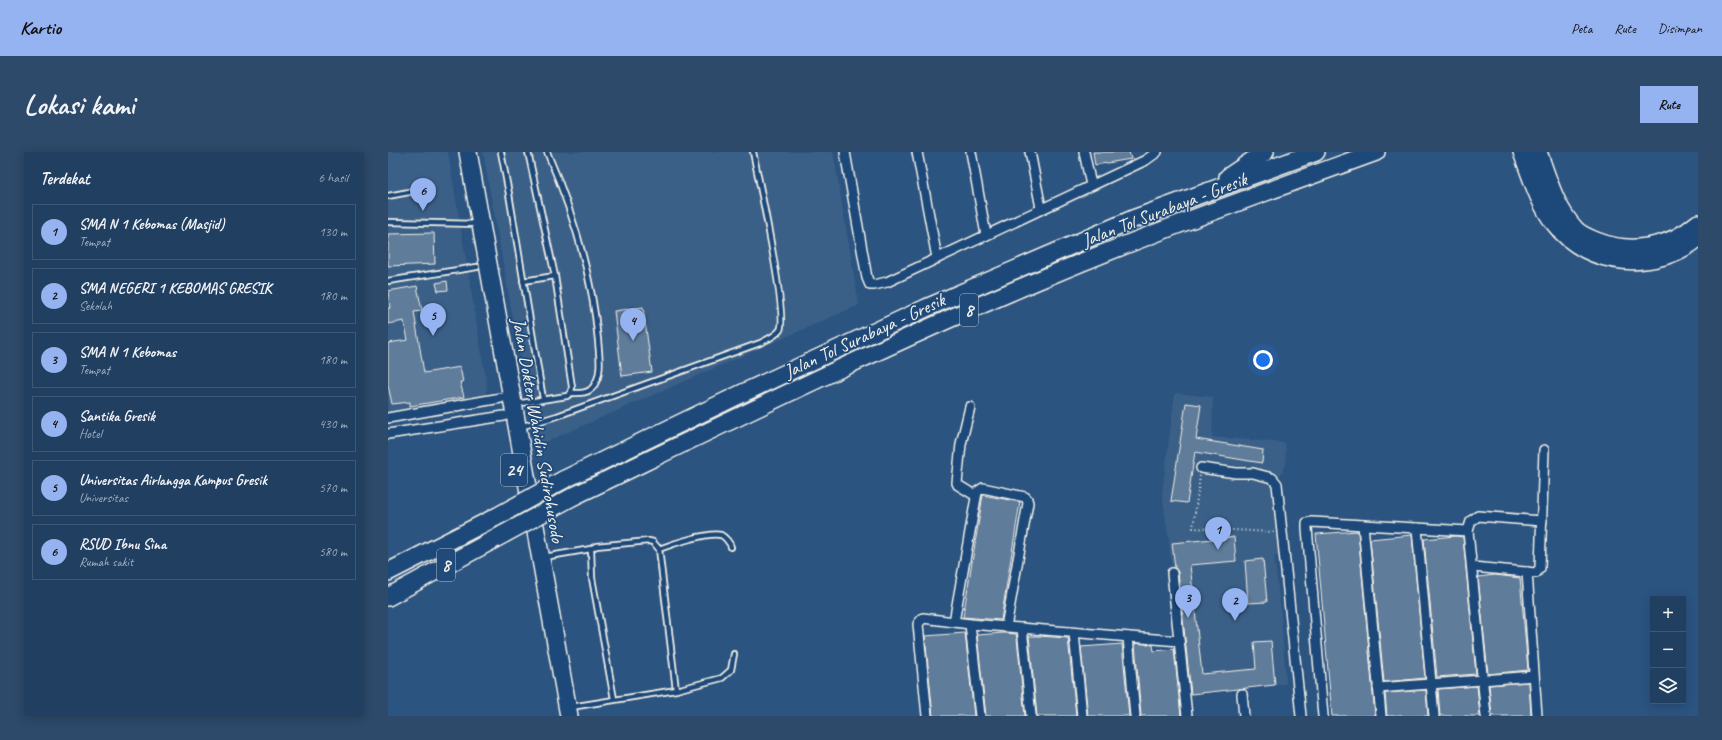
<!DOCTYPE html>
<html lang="id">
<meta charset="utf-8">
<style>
:root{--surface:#213f61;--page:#2d4a6a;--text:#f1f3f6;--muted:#a2afbd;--line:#3e5876;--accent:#95b2f1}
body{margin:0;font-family:Caveat,sans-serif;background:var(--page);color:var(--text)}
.controls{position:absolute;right:12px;bottom:12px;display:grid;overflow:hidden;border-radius:0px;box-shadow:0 2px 10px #0003}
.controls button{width:36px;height:36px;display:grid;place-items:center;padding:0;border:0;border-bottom:1px solid var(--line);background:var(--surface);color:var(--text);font:20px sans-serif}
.you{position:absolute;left:875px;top:208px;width:14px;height:14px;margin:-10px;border:3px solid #fff;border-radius:50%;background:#1a73e8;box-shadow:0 0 0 6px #1a73e833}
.badge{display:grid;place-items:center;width:26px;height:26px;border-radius:50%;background:var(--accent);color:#111;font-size:13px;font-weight:700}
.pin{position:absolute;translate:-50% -33px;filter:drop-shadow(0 1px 2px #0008)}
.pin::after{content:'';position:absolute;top:21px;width:14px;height:12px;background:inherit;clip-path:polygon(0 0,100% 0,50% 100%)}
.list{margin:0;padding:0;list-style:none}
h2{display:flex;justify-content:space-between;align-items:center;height:52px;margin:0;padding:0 16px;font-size:17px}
h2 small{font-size:13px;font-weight:400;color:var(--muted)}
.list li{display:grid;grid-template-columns:26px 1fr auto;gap:12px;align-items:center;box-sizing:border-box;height:56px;margin:0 8px 8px;padding:0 8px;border:1px solid var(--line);border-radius:0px}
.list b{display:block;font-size:15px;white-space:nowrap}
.list p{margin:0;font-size:13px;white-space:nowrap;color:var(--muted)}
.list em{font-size:13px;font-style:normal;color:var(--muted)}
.icon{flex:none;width:22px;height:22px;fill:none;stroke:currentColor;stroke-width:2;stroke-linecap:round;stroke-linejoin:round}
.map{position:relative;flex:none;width:1310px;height:564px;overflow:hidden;border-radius:0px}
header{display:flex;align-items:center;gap:24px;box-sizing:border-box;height:56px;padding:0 20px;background:var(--accent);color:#111}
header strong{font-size:19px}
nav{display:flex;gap:22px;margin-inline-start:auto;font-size:14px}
.intro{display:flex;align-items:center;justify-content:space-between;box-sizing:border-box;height:96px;padding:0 24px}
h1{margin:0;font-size:28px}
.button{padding:10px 18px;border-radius:0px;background:var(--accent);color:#111;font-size:14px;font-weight:700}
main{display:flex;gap:24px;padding:0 24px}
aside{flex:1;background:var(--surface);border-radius:0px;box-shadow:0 2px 10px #0003}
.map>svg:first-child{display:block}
</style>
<header>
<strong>Kartio</strong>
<nav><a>Peta</a><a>Rute</a><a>Disimpan</a></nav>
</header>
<div class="intro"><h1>Lokasi kami</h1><a class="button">Rute</a></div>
<main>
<aside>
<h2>Terdekat<small>6 hasil</small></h2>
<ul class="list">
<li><span class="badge">1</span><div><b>SMA N 1 Kebomas (Masjid)</b><p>Tempat</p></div><em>130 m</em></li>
<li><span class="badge">2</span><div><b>SMA NEGERI 1 KEBOMAS GRESIK</b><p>Sekolah</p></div><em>180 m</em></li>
<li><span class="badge">3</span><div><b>SMA N 1 Kebomas</b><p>Tempat</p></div><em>180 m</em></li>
<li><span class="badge">4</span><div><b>Santika Gresik</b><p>Hotel</p></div><em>430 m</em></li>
<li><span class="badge">5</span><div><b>Universitas Airlangga Kampus Gresik</b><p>Universitas</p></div><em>570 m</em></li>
<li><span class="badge">6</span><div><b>RSUD Ibnu Sina</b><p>Rumah sakit</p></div><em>580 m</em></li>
</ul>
</aside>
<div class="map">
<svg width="1310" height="564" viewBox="0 0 1310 564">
<rect width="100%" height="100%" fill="#2c5481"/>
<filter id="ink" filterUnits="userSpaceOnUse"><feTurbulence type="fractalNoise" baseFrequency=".025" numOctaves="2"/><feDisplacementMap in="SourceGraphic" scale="8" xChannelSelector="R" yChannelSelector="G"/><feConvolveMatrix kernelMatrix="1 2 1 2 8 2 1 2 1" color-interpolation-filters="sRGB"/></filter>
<g filter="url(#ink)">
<!-- built -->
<g fill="#3b6088">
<path d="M0,0H60L99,234L97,245L0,260Z"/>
<path d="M95,0H445L471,153L148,294Z"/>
<path d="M787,241L825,245L824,285L897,291L898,312L893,322L883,333L890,370L892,404L886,403L893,461L898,532L796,536L781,388L774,342Z"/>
</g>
<!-- building -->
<g fill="#5e7b9a" stroke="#f4f1e8">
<path d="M705,0H741L743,7L707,13Z"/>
<path d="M46,81L47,112L0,114V82Z"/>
<path d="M59,129L60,138L50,139L48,131Z"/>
<path d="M29,134L34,159L26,160L36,221L72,215L75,230H72L76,245L22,254V250L4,252L0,233V191L20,188L16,169L0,172V156H2L0,139Z"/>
<path d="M255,155L264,220L234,224L226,159Z"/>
<path d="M798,251L813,253L808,287L875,298L874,311L807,300L799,351L783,349Z"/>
<path d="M595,343L632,350L613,468L575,465Z"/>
<path d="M970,379L987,564H944L928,382Z"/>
<path d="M1024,383L1037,526L996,530L982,387Z"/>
<path d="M1068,384L1075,385L1088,522L1049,525L1036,387Z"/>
<path d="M846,385L848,409L802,413L814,522L868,517L866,490L883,489L887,533L803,542L790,420L787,416L784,391Z"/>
<path d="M875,407L879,450L860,451L857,409Z"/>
<path d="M1107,423L1132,426L1140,518L1100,522L1090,425Z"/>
<path d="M577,481L586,564H545L537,484Z"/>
<path d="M616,481L628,482L629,486L637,564H598L589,483Z"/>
<path d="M641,484H650L680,486L688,564H649Z"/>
<path d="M747,491L765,493L766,499L786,497L793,564H753Z"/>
<path d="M734,492L741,564H700L693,495Z"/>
<path d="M1141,530L1143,564H1104L1101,533Z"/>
<path d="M1089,534L1092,564H1052L1050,537Z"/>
<path d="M1038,538L1040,564H999L997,541Z"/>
</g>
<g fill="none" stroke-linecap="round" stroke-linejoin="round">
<defs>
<g id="lane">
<path d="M113,0L121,42L155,247"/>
<path d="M159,0C185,60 204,122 210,188C211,203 215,222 205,235C200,242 191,241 183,241"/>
<path d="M0,44L42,36"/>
<path d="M0,70L90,72"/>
<path d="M0,129L89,115"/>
<path d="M135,129L167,124"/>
<path d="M127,252L179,244L183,241L184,235L167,124L140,0"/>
<path d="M132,275L169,264L372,191C378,188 388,184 392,178C400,165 370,24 365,0"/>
<path d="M271,397C284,392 320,380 333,383C337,385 342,391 343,395"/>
<path d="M156,405L203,397"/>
<path d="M226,547L204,426L203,397L208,394L261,389L265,390L271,397L288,538"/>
<path d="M183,555L288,538L334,526L343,518L346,502"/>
</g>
<g id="street">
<path d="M457,0L479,126L482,133H486L499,130L758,8L769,0"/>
<path d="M529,0L549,106"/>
<path d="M583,0L598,83"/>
<path d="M642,0L653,56"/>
<path d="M696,0L703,33"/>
<path d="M582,255L573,292L569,331L570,333L588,344"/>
<path d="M0,266L113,246"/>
<path d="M0,282L116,264"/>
<path d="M813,316L848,321H865L884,326L889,332L913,564"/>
<path d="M975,373L993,564"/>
<path d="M1029,376L1046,564"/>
<path d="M1085,415L1148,421L1152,416L1156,298"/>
<path d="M1139,420L1149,564"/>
<path d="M784,421L799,564"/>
<path d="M566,470L589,340L595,336L637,345L639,347L640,351L618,475"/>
<path d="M582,472L592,564"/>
<path d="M634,476L643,564"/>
<path d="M686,481L694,564"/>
<path d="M740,485L747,564"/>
<path d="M990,536L1146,524"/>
<path d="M854,542L856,564"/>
<path d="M539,564L530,472L535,466L582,472L791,489"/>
<path d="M935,564L919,376V371L924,370L1080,379"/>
<path d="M1098,564L1080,379L1083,369L1090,364L1154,369"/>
</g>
<g id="highway">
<path d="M80,0L181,564"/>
<path d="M1134,0C1143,24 1151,52 1167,72C1200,116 1269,120 1310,86"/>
<path d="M1150,0C1160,27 1167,55 1187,77C1192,83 1201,86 1208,89C1243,103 1282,96 1310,71"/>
<path d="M840,25L877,0"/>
<path d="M175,328L357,240L538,156L745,67L928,0"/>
<path d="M186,344C340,270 494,194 651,128C762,81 875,41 988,0"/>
<path d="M0,420L108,365"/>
<path d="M0,445L116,382"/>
</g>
</defs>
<!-- lane casing -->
<use href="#lane" stroke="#f4f1e8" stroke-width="8"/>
<!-- street casing -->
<use href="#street" stroke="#f4f1e8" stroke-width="12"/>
<!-- highway casing -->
<use href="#highway" stroke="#f4f1e8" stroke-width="20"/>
<!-- path -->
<path stroke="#f4f1e8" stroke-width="2" stroke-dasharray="1 3" stroke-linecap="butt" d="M812,324L805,376L886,380"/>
<!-- lane -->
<use href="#lane" stroke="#1f4a7a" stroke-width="4.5"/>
<!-- street -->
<use href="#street" stroke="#1f4a7a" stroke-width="9"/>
<!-- highway -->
<use href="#highway" stroke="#1f4a7a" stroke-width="17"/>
<defs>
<g id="highway-bridge">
<path d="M108,365L175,328"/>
<path d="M116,382L186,344"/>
</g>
</defs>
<!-- highway-bridge casing -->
<use href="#highway-bridge" stroke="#f4f1e8" stroke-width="20" stroke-linecap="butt"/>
<!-- highway-bridge -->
<use href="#highway-bridge" stroke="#1f4a7a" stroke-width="17"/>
</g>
</g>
<g text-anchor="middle" stroke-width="3.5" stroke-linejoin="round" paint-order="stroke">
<!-- shield labels -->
<g fill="#1f4a7a" stroke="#b4bfc7" stroke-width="1">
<rect x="572" y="142" width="18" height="32" rx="3"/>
<rect x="113" y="302" width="26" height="32" rx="3"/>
<rect x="49" y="397" width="18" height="32" rx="3"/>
</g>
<g font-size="18" font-weight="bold" fill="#f4f1e8">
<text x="581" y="164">8</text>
<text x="126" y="324">24</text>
<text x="58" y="419">8</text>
</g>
<!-- street labels -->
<g font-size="19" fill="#f4f1e8" stroke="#1f4a7a">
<text transform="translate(776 57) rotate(-21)" y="7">Jalan Tol Surabaya - Gresik</text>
<text transform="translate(476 183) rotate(-25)" y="7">Jalan Tol Surabaya - Gresik</text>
<text transform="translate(151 278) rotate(80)" y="7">Jalan Dokter Wahidin Sudirohusodo</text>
</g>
</g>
</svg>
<div class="controls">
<button>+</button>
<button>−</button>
<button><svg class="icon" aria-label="layers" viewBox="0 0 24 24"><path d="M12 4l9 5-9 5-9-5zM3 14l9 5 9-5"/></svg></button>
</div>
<div class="you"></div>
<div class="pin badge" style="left:830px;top:398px">1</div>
<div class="pin badge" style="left:847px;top:469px">2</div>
<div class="pin badge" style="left:800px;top:466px">3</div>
<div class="pin badge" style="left:245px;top:189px">4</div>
<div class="pin badge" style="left:45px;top:184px">5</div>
<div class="pin badge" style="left:35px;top:59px">6</div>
</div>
</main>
